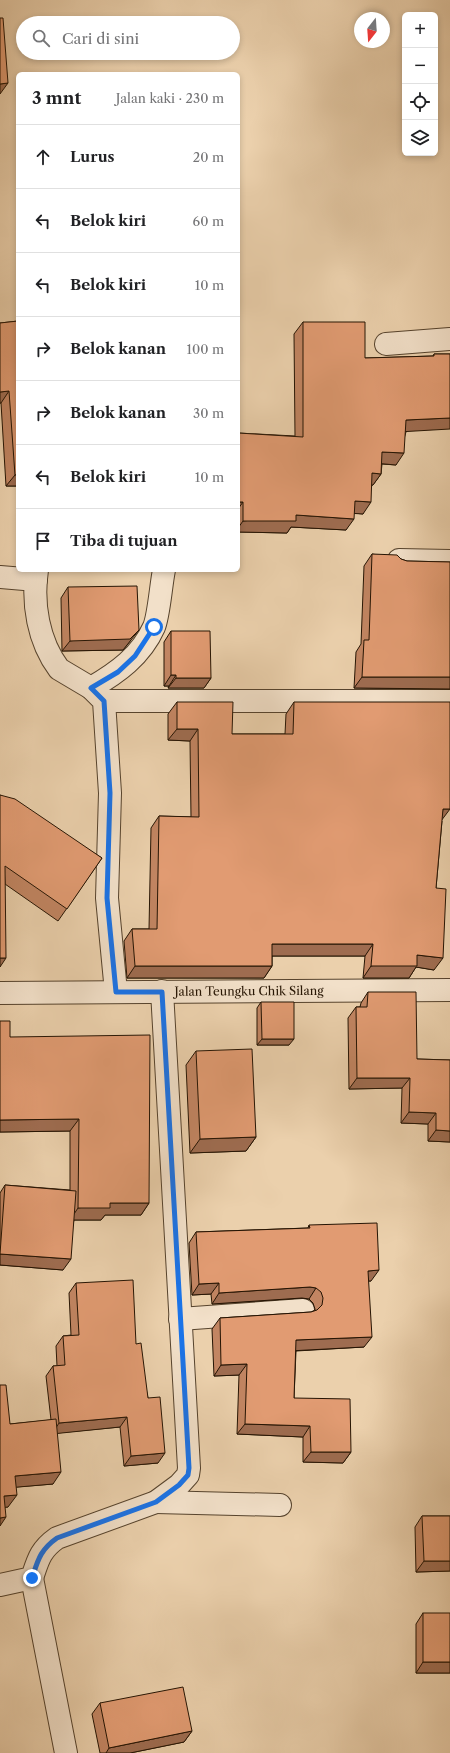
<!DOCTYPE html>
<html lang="id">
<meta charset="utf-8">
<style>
:root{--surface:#fff;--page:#f2f2f2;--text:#202124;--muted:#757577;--line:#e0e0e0}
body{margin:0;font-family:"Libre Caslon Text",serif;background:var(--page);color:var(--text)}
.controls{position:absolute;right:12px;top:12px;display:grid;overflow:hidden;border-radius:6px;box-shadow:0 2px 6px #0003}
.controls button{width:36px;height:36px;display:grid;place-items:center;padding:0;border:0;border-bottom:1px solid var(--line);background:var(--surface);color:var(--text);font:20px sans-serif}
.compass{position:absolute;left:354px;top:12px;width:36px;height:36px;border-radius:50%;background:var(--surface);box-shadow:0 2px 6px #0003;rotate:197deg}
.stop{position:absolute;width:12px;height:12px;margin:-9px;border:3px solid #1a73e8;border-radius:50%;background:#fff}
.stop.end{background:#1a73e8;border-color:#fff;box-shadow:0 1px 4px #0008}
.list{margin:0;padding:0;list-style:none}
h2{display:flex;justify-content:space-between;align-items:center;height:52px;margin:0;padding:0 16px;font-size:17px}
h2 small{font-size:13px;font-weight:400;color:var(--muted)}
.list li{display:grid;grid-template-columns:26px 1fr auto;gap:12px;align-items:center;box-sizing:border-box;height:64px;padding:0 16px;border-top:1px solid var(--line)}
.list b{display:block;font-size:15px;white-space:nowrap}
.list em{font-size:13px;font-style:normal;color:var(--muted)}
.icon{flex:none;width:22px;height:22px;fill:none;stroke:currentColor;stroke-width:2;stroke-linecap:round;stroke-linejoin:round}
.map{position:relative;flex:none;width:450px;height:1753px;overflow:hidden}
.search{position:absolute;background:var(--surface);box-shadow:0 2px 6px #0003;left:16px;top:16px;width:224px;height:44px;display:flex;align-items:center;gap:10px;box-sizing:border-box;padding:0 14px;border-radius:22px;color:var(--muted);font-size:15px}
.panel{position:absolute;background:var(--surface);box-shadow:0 2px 6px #0003;left:16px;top:72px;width:224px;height:500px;border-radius:6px}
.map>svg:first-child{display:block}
</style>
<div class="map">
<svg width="450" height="1753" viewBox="0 0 450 1753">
<rect width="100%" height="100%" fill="#ebd0ac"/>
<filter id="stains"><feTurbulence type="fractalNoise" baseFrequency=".005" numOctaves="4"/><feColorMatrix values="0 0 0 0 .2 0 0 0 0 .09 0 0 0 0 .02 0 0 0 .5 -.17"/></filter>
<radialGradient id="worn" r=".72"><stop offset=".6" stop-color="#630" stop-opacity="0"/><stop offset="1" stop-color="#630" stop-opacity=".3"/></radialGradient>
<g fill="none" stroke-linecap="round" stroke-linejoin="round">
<defs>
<g id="minor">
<path d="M386,344L450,339"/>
<path d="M399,560L450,561"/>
<path d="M37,570C32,603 38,641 59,669L91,688L104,701L110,793L107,898L116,992"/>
<path d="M0,577L36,580"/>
<path d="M91,688C117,673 141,656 154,627C159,615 161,584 164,570"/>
<path d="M104,701H450"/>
<path id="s1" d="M0,993L450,990"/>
<path d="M180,1319L303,1310"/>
<path d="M156,1502L280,1505"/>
<path d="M32,1578L66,1753"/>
<path d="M0,1585L32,1578C38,1560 40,1550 57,1538L156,1502L179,1485L188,1475L189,1468L162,991"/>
</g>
</defs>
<!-- minor casing -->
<use href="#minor" stroke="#56432d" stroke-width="24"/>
<!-- minor -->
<use href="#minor" stroke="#f2e0c9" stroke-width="22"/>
</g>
<!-- wall -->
<g fill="#c28562" stroke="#251403">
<path d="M18,321V486H6L1,403H0V323Z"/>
<path d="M303,322L365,358L433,356L434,354H450L406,432L396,465L382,464L381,474L373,485H372L363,514L354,513L346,530L291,527L287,533L238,532V433L295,436L294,334Z"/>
<path d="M372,554L401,559L407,561L450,562V689L354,688L356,652L361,644L364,566Z"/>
<path d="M68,587L131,640L123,650L62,651L61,598Z"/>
<path d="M171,631L211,678L204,688H168L169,686H164V642Z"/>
<path d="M177,702L232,734H285L286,714L294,702L442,821L436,888L434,970L416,967L409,978H363L365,956H272V966L264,978H127L124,941L132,929H149L151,828L159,816L191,817L190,741L168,740V714Z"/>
<path d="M0,795L102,858L58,921L5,884Z"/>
<path d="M368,992L417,1059L450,1060V1142L428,1141V1124L401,1123L402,1088L349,1089L348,1018L356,1007H360L361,1003Z"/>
<path d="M261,1002L289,1045H257V1008Z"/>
<path d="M0,1021L10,1037L149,1203L141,1215H105L101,1220H74L63,1270L0,1265V1193L5,1185L70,1190V1131L0,1132Z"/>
<path d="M196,1051L256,1137L246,1151L190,1153L186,1065Z"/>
<path d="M309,1225L371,1281H368L364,1347L296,1351L294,1398L351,1452L343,1463L303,1462V1437L237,1434L239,1375L214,1376L212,1329L220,1318L311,1312L315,1310V1309L313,1303L309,1299L302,1298L212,1304L211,1294L192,1295L189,1243L196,1232L308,1228Z"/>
<path d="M76,1283L136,1344L148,1398L158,1463L124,1466L120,1427L57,1433L53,1484L16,1487L8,1507H5L10,1424L51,1420L46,1376L53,1366H57L56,1346L63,1336L71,1335L69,1293Z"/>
<path d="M422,1516H450V1571L416,1572L415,1527Z"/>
<path d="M423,1613L450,1673H416V1624Z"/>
<path d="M100,1703L192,1731L184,1742L130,1753H100L92,1714Z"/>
</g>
<!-- shaded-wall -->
<g fill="#9e6c50" stroke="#251403">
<path d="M8,83L0,94V84Z"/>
<path d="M9,391L1,403H0V392Z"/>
<path d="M450,418V429L398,432L406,420Z"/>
<path d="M382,452L404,453L396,465L374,463Z"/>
<path d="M372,473L381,474L373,485H364Z"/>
<path d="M18,474V486H6L15,475Z"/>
<path d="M355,501L371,502L363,514L347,513Z"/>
<path d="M238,502H243L238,509Z"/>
<path d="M296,515L354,519L346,530L291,527L287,533L238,532V528L243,521Z"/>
<path d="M139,630L123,650L62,651L70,641Z"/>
<path d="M171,675H176L169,686H164Z"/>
<path d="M362,677H450V689L354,688Z"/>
<path d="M176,678H211L204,688H168Z"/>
<path d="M177,729H198L190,741L168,740Z"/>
<path d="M443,809H450L441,821Z"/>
<path d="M272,944H373L365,956H264Z"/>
<path d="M417,955L443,958L434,970L416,967L409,978H363L371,966Z"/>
<path d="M0,958H6L0,967Z"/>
<path d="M135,966H272L264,978H127Z"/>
<path d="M262,1039H294L289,1045H257Z"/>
<path d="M357,1078H410L402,1088L349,1089Z"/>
<path d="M409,1112L436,1113L428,1124L401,1123Z"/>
<path d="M79,1119L70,1131L0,1132V1120Z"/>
<path d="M436,1130L450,1131V1142L428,1141Z"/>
<path d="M256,1137L246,1151L190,1153L200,1139Z"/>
<path d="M110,1203H149L141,1215H105L101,1220H70L78,1208Z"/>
<path d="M0,1254L71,1259L63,1270L0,1265Z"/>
<path d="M379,1270L371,1281H360L368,1271Z"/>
<path d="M219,1283L211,1294L192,1295L199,1284Z"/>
<path d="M310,1287L316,1288L309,1299L302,1298L212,1304L219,1293Z"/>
<path d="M372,1337L364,1347L289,1351L296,1340Z"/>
<path d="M247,1364L239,1375L214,1376L221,1365Z"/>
<path d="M127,1417L120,1427L52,1434L59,1423Z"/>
<path d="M245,1424L310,1426L303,1437L237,1434Z"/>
<path d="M311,1452H351L343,1463L303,1462Z"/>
<path d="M165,1453L158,1463L124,1466L131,1456Z"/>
<path d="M61,1472L53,1484L7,1488L15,1476Z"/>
<path d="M17,1495L8,1507L0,1508L4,1496Z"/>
<path d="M6,1517L0,1526V1518Z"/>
<path d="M424,1561H450V1571L416,1572Z"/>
<path d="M423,1662H450V1673H416Z"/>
<path d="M192,1731L184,1742L130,1753H106L109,1748Z"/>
</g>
<!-- building -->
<g fill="#e19b72" stroke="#251403">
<path d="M0,18H3L8,83L0,84Z"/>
<path d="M18,321V474L15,475L9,391L0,392V323Z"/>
<path d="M303,322H365V358L434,356V354H450V418L406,420L404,453L382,452L381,474L372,473L371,502L355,501L354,519L296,515V521H243V502H238V433L303,437Z"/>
<path d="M372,554L397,555L401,559L407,561L450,562V677H362L364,640H369Z"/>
<path d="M137,586L139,630L130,639L70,641L68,587Z"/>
<path d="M171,631H210L211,678H176V675H171Z"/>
<path d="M177,702H233L232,734H293L294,702H450V809H443L436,888L446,889L443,958L417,955V966H371L373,944H272V966H135L132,929H157L159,816L199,817L198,729H177Z"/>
<path d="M0,795L15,799L102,858L67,909L5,866L6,958H0Z"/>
<path d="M368,992H416L417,1059L450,1060V1131L436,1130V1113L409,1112L410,1078H357L356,1007H367Z"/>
<path d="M261,1002H294V1039H262Z"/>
<path d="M0,1021H10V1037L150,1035L149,1203H110V1208H78L79,1119L0,1120Z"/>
<path d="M252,1049L256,1137L200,1139L196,1051Z"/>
<path d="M5,1185L76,1191L71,1259L0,1254Z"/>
<path d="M377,1223L379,1270L368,1271L372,1337L296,1340L294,1398L350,1399L351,1452H311L310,1426L245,1424L247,1364L221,1365L220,1318L311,1312L317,1310L322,1305L323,1298L321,1292L316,1288L310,1287L219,1293V1283L199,1284L196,1232L310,1228L309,1225Z"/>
<path d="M133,1280L136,1344L141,1343L148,1398L160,1397L165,1453L131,1456L127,1417L59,1423L53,1366L65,1365L63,1336L79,1335L76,1283Z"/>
<path d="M0,1385H6L10,1424L56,1419L61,1472L15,1476L17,1495L4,1496L6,1517L0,1518Z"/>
<path d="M422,1516H450V1561H424Z"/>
<rect x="423" y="1613" width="27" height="49"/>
<path d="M183,1687L192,1731L109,1748L100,1703Z"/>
</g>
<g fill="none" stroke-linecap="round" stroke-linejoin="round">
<!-- route -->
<path stroke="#1a73e8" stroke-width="5" d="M32,1578C38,1560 40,1550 57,1538L156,1502L179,1485L188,1475L189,1468L162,992H116L107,898L110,793L104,701L91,688L118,672L135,656L154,627"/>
</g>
<g text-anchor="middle" stroke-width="3.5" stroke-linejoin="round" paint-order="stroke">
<!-- street labels -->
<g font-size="12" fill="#251403" stroke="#f2e0c9">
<text dy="4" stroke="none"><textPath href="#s1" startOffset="249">Jalan Teungku Chik Silang</textPath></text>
</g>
</g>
<rect width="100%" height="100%" filter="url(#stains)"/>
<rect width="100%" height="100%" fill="url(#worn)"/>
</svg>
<div class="controls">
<button>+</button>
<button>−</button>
<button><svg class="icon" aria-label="locate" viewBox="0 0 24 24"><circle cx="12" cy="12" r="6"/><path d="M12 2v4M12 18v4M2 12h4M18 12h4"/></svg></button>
<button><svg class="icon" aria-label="layers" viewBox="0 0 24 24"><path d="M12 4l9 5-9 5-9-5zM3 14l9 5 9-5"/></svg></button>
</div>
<svg class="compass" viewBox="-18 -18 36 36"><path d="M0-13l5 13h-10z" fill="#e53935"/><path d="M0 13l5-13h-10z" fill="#757577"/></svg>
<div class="stop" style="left:154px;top:627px"></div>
<div class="stop end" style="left:32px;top:1578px"></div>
<div class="search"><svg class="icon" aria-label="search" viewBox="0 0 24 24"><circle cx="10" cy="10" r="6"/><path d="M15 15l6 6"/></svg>Cari di sini</div>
<section class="panel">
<h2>3 mnt<small>Jalan kaki · 230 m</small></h2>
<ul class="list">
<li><svg class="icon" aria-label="ahead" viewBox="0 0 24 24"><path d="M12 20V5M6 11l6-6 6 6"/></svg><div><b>Lurus</b></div><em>20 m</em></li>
<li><svg class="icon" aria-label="left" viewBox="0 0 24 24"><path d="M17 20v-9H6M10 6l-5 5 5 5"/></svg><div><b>Belok kiri</b></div><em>60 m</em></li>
<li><svg class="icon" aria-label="left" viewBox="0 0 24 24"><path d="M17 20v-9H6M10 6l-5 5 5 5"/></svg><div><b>Belok kiri</b></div><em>10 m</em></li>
<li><svg class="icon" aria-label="right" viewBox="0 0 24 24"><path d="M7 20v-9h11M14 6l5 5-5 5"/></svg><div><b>Belok kanan</b></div><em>100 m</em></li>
<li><svg class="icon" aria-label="right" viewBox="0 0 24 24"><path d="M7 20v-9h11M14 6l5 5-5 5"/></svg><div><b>Belok kanan</b></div><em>30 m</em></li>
<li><svg class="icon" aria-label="left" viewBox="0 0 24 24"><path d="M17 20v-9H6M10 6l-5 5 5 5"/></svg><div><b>Belok kiri</b></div><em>10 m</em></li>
<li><svg class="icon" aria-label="arrive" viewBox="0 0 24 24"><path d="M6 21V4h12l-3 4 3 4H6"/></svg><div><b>Tiba di tujuan</b></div></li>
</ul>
</section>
</div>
